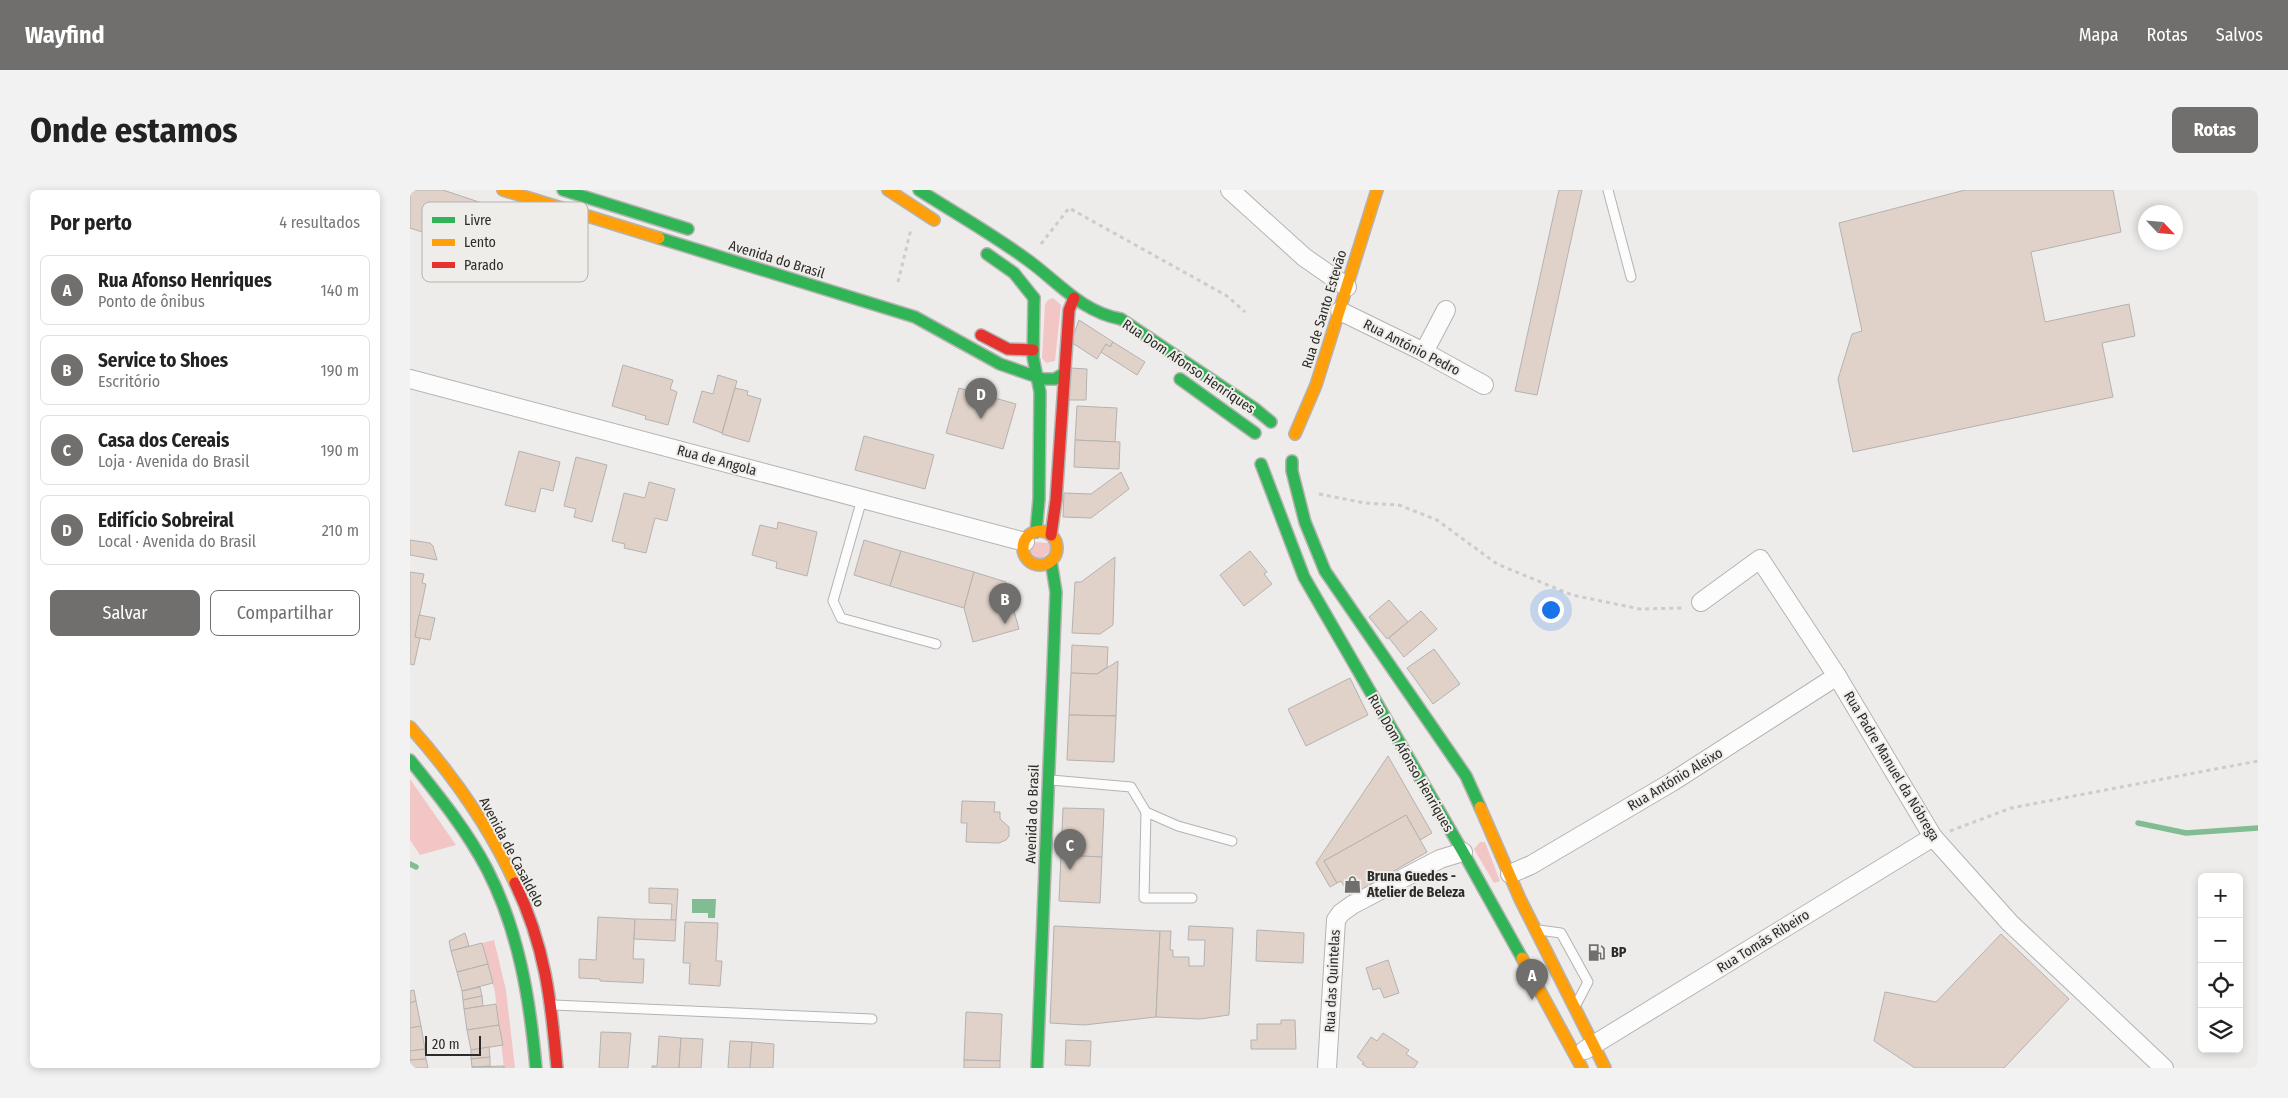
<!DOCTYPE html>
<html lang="pt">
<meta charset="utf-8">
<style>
:root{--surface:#fff;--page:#f2f2f2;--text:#222;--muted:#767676;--line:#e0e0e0;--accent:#706f6d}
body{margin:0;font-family:"Fira Sans Condensed",sans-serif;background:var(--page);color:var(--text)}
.controls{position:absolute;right:15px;bottom:15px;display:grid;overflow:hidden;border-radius:8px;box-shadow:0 2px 8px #0003}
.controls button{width:45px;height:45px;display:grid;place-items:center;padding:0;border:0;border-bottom:1px solid var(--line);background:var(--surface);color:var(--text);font:25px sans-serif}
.compass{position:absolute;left:1728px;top:15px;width:45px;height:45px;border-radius:50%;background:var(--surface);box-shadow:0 2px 8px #0003;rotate:116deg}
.scale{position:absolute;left:15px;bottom:12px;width:56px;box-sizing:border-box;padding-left:5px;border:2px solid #2c2b29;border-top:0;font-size:14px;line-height:18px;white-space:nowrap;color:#2c2b29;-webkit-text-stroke:4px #efede9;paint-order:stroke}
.you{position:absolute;left:1140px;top:419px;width:18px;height:18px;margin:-12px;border:4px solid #fff;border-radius:50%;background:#1a73e8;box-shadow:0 0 0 8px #1a73e833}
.badge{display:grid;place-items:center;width:32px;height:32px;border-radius:50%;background:var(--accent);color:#fff;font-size:16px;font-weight:700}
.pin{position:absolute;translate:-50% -41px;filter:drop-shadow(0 1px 2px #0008)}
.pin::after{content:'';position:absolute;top:26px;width:18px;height:15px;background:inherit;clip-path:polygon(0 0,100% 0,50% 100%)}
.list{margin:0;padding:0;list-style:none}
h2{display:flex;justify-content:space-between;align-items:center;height:65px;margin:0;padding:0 20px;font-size:21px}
h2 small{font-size:16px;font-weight:400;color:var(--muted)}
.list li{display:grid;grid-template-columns:32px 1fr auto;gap:15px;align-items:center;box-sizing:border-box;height:70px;margin:0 10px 10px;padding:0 10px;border:1px solid var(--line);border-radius:8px}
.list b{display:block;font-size:19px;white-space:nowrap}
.list p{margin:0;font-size:16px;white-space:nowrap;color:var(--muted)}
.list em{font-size:16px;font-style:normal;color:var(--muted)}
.actions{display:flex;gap:10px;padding:15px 20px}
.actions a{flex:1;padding:11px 0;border:1px solid var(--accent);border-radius:8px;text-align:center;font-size:18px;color:var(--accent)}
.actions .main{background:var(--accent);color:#fff}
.icon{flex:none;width:28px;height:28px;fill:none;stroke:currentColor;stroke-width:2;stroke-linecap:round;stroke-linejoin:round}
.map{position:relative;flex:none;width:1848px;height:878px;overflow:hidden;border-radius:8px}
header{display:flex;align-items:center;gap:30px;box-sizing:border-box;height:70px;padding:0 25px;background:var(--accent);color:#fff}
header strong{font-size:24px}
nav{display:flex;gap:28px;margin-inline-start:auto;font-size:18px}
.intro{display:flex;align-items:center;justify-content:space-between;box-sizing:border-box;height:120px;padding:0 30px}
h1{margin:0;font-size:35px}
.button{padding:12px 22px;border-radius:8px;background:var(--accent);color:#fff;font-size:18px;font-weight:700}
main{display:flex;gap:30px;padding:0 30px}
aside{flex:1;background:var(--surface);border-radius:8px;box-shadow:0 2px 8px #0003}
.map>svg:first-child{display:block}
</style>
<header>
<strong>Wayfind</strong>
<nav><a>Mapa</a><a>Rotas</a><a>Salvos</a></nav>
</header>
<div class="intro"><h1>Onde estamos</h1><a class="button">Rotas</a></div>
<main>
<aside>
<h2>Por perto<small>4 resultados</small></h2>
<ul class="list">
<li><span class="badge">A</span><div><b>Rua Afonso Henriques</b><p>Ponto de ônibus</p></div><em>140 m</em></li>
<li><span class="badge">B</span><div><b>Service to Shoes</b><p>Escritório</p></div><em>190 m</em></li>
<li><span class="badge">C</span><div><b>Casa dos Cereais</b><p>Loja · Avenida do Brasil</p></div><em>190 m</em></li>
<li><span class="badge">D</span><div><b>Edifício Sobreiral</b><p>Local · Avenida do Brasil</p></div><em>210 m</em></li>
</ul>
<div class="actions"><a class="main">Salvar</a><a>Compartilhar</a></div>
</aside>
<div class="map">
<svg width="1848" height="878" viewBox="0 0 1848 878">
<rect width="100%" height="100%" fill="#eeecea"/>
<!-- green -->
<g fill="#f3c6c6">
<path d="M643,108L651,115L645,171L636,173L632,168L635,114L638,110Z"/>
<path d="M621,352L640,353V361L631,369L626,368L619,360Z"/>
<path d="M0,589L46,655L10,665L0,650Z"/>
<path d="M1070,652H1075L1090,691L1084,693L1064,659Z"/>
<path d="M84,750L96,800L105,878H94L85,803L72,753Z"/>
</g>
<!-- water -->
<path fill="#81bc92" d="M282,709H306L305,728H298V723H282Z"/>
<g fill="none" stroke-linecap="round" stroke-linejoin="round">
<!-- stream -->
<g stroke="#81bc92" stroke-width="5.5">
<path d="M1728,633L1776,643L1848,638"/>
<path d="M0,674L6,677"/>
</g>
</g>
<!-- building -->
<g fill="#e0d2c9" stroke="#b4b2b1">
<path d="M0,0H33L102,23L88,67L0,38Z"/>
<path d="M1149,0H1172L1127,205L1105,201Z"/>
<path d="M1555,0H1703L1711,42L1621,62L1635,132L1719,114L1725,146L1692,153L1703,207L1443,262L1428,189L1442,144L1452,141L1429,33Z"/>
<path d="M669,130L703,152L700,157L696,154L687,169L661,152Z"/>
<path d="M703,152L735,172L727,185L691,162L696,154L700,157Z"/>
<path d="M213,175L263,190L260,199L267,202L258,235L235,229L236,226L202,216Z"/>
<path d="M660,178L677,179L676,210H659Z"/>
<path d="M308,185L327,191L312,243L283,232L292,201L303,204Z"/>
<path d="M325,198L338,201L337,205L351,209L339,252L312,244Z"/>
<path d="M549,198L606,214L593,259L536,243Z"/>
<path d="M667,216L707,218L705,252L665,250Z"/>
<path d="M454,246L524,265L515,299L445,280Z"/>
<path d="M665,250L710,252L709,279L664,277Z"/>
<path d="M109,261L150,272L143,301L131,298L125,322L95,315Z"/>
<path d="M166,267L197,275L182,332L164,327L166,319L154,316Z"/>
<path d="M711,282L719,299L681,328L653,327L654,303L681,304Z"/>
<path d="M239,292L265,299L257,331L245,328L236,363L214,358L215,354L202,351L214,303L235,308Z"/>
<path d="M368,332L407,342L397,386L366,378L367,372L342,365L350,335L367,339Z"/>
<path d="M0,350L20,353L23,356L27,370L0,365Z"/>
<path d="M454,350L491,361L480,396L444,385Z"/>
<path d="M491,361L564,382L554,418L480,396Z"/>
<path d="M840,361L857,382L854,384L862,394L834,416L810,385Z"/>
<path d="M705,367L703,435L690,444L662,443L665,392H671Z"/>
<path d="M0,382L14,384L12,393L16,394L5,447L10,448L4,475L0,474Z"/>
<path d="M564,382L596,392L609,439L563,452L554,418Z"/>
<path d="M979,410L998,432L977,449L959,427Z"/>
<path d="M1011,421L1027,439L994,467L979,448Z"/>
<path d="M9,425L25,428L20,450L5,447Z"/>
<path d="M662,455L698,457L697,477L687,484L661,483Z"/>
<path d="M1024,459L1050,494L1023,514L997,478Z"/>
<path d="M708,471L706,526L659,525L661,483L687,484Z"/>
<path d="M940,488L958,525L896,556L878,519Z"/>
<path d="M659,525L706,526L704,572L657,570Z"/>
<path d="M978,566L1022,643L1010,650L996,625L914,671L927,693L920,697L906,673Z"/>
<path d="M552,611L585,612L584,622H590V629L599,637V646L596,650L589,653L556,652L557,633H551Z"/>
<path d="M653,618L694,619L692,667L651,665Z"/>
<path d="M996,625L1017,662L940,706L931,691L927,693L914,671Z"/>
<path d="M651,665L692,667L690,713L649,711Z"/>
<path d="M239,698L268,699L266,730H261L262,714L239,713Z"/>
<path d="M188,727L225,729L223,769H234L233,793L190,791V789L169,788V769L186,770Z"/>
<path d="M225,729L266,730L265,751L224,749Z"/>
<path d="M275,732L308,733L306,771H312L310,796L279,794L280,773H273Z"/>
<path d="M644,736L750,741L746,827L674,835L640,833Z"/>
<path d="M779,736L823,738L819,825L790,829L746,827L750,741H761L760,760H763V767H779V776H794L795,750H778Z"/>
<path d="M847,740L894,743L893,773L846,771Z"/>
<path d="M55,743L59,756L41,761L39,751Z"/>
<path d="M1591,744L1659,809L1594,878H1505L1464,851L1475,802L1526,812Z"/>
<path d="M72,753L78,774L47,782L41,761Z"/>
<path d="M978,770L989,803L974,808L970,798L963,800L956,778Z"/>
<path d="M78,774L83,793L52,801L47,782Z"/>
<path d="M70,797L72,806L53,810L52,801Z"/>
<path d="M4,800L6,811L0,813V801Z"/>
<path d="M72,806L73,816L54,819L53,810Z"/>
<path d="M6,811L11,836L0,838V813Z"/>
<path d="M86,814L89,835L57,840L54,819Z"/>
<path d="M556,822L592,824L590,871L554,870Z"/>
<path d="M871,830H885L886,859H841V850H847V834H871Z"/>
<path d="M89,835L93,855L61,860L57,840Z"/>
<path d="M11,836L15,859L0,861V838Z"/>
<path d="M191,842L221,843L218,878H189Z"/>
<path d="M973,843L999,860L996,864L1008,872L1004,878H958L952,874L954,873L947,867L961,847L967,851Z"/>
<path d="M249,846L271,848L269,878H242V876H247Z"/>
<path d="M271,848L293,849L291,878H269Z"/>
<path d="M656,850L681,851L680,876L655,875Z"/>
<path d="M320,851L342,852L340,878H318Z"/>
<path d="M342,852L364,854L363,878H340Z"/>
<path d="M79,857L80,867L61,869V860Z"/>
<path d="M15,859L16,869L0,870V861Z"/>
<path d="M80,867V876L62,877L61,869Z"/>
<path d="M16,869L18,878H0V870Z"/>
<path d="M554,870L590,871V878H554Z"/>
<path d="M94,876V878H62V877Z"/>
</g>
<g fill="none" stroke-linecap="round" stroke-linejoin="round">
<defs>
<g id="lane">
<path d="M1198,0L1221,87"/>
<path d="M452,309L423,411L431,428L526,454"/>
<path d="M641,590L721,597L736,622L768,636L822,651"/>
<path d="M736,622L734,708H782"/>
<path d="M1129,740L1151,743L1178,792L1167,813"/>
<path d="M144,815L462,829"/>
</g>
<g id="street">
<path d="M820,0L894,67L937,97"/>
<path d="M930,121L1014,162L1074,195"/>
<path d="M1014,162L1036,120"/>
<path d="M0,189L615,352"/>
<path d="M1291,412L1350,369L1427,486L1523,647L1600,733L1754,878"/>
<path d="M1100,684L1121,675L1262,592L1427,486"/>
<path d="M1175,860L1523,647"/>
<path d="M917,878L926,730L931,723L942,715L1030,669L1053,662"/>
</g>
<g id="fast">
<path d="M153,0L278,39"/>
<path d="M509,0C545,23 584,45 619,71C649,93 672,122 711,129L844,218L861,232"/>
<path d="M249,48L505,127L590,174L633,189H645L653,184"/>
<path d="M577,64L604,83L624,108"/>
<path d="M624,108L623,167L630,202L629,309L626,342"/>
<path d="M770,189L845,243"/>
<path d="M882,271V281L895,332L915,381L1056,586L1070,617"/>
<path d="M851,274L894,387L1053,662L1112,768"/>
<path d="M0,570C28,605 56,639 77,679C109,741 120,810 126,878"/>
<path d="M627,878L646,402L641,371"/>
</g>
<g id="slow">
<path d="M93,0L249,48"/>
<path d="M478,0L524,30"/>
<path d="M885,244L906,195L967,0"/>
<circle cx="630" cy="358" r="17"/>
<path d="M0,537C42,584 79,636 105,693"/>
<path d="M1070,617L1110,709L1195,878"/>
<path d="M1112,768L1172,878"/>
</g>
<g id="jam">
<path d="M571,145L598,159L623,160"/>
<path d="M641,345L646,310L659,120L664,108"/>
<path d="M105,693C135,756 141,809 147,878"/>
</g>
</defs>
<!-- lane casing -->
<use href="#lane" stroke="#b4b3b2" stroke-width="11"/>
<!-- street casing -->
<use href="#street" stroke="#b4b3b2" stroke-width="20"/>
<!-- fast casing -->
<use href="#fast" stroke="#b4b3b2" stroke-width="14"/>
<!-- slow casing -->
<use href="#slow" stroke="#b4b3b2" stroke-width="14"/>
<!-- jam casing -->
<use href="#jam" stroke="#b4b3b2" stroke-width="14"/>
<!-- path -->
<g stroke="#cccccb" stroke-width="3" stroke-dasharray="4 4" stroke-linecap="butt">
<path d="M631,54L659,18L817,106L835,122"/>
<path d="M488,92L501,39"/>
<path d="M909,304L955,313L989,315L1027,330L1087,374L1162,405L1230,419L1274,418"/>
<path d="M1540,641L1601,618L1848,571"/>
</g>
<!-- lane -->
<use href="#lane" stroke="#fcfcfc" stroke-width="9"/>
<!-- street -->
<use href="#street" stroke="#fcfcfc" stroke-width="18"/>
<!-- fast -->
<use href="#fast" stroke="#30b455" stroke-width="11"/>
<!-- slow -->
<use href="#slow" stroke="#ff9f0a" stroke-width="11"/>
<!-- jam -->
<use href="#jam" stroke="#e5322d" stroke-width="11"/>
</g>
<!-- icons -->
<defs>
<symbol id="shop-bare" viewBox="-9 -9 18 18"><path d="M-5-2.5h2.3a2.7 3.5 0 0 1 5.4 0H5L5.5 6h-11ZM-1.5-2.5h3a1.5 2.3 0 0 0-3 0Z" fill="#706f6d" stroke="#efede9" stroke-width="2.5" paint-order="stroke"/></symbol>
<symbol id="fuel-bare" viewBox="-9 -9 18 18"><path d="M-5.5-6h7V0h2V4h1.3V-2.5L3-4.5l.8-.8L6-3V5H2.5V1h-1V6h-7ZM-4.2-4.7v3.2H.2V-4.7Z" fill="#706f6d" stroke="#efede9" stroke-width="2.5" paint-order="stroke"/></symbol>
</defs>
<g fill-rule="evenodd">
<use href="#shop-bare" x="930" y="682" width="25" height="25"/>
<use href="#fuel-bare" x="1174" y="750" width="25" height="25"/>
</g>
<g text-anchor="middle" stroke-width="4" stroke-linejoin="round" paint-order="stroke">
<!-- street labels -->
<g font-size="14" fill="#2c2b29" stroke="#efede9">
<text transform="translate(367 69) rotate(17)" y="5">Avenida do Brasil</text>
<text transform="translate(914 119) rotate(-73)" y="5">Rua de Santo Estevão</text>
<text transform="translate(1002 157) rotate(27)" y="5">Rua António Pedro</text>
<text transform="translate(779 176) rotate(34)" y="5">Rua Dom Afonso Henriques</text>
<text transform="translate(307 270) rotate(15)" y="5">Rua de Angola</text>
<text transform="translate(1001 573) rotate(60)" y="5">Rua Dom Afonso Henriques</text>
<text transform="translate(1482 576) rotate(59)" y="5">Rua Padre Manuel da Nóbrega</text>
<text transform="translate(1265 589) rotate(-31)" y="5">Rua António Aleixo</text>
<text transform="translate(622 624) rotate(-88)" y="5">Avenida do Brasil</text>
<text transform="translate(102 662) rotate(62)" y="5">Avenida de Casaldelo</text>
<text transform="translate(1353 751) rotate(-32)" y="5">Rua Tomás Ribeiro</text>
<text transform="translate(922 791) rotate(-87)" y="5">Rua das Quintelas</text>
</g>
<!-- poi labels -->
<g font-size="14" font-weight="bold" fill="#2c2b29" stroke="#efede9" text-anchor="start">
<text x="957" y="691">Bruna Guedes -<tspan x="957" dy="16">Atelier de Beleza</tspan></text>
<text x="1201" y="767">BP</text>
</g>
</g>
<!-- legend -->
<rect x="12" y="12" width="166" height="80" rx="8" fill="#efede9" stroke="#b4b3af" stroke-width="1"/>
<rect x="22" y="27" width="23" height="6" fill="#30b455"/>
<rect x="22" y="49" width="23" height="7" fill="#ff9f0a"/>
<rect x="22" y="72" width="23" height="6" fill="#e5322d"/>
<g font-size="14" fill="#2c2b29">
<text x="54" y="35">Livre</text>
<text x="54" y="57">Lento</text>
<text x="54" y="80">Parado</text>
</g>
</svg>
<div class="controls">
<button>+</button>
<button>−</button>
<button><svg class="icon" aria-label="locate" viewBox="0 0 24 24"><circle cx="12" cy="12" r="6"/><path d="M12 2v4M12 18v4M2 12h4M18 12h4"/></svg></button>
<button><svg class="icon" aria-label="layers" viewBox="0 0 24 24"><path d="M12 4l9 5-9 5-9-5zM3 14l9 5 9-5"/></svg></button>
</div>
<svg class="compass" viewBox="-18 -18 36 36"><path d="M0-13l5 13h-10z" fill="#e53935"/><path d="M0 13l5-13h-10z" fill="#767676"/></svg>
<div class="scale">20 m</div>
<div class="you"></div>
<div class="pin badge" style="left:1122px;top:810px">A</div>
<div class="pin badge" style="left:595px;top:434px">B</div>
<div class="pin badge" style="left:660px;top:680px">C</div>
<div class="pin badge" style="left:571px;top:229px">D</div>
</div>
</main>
